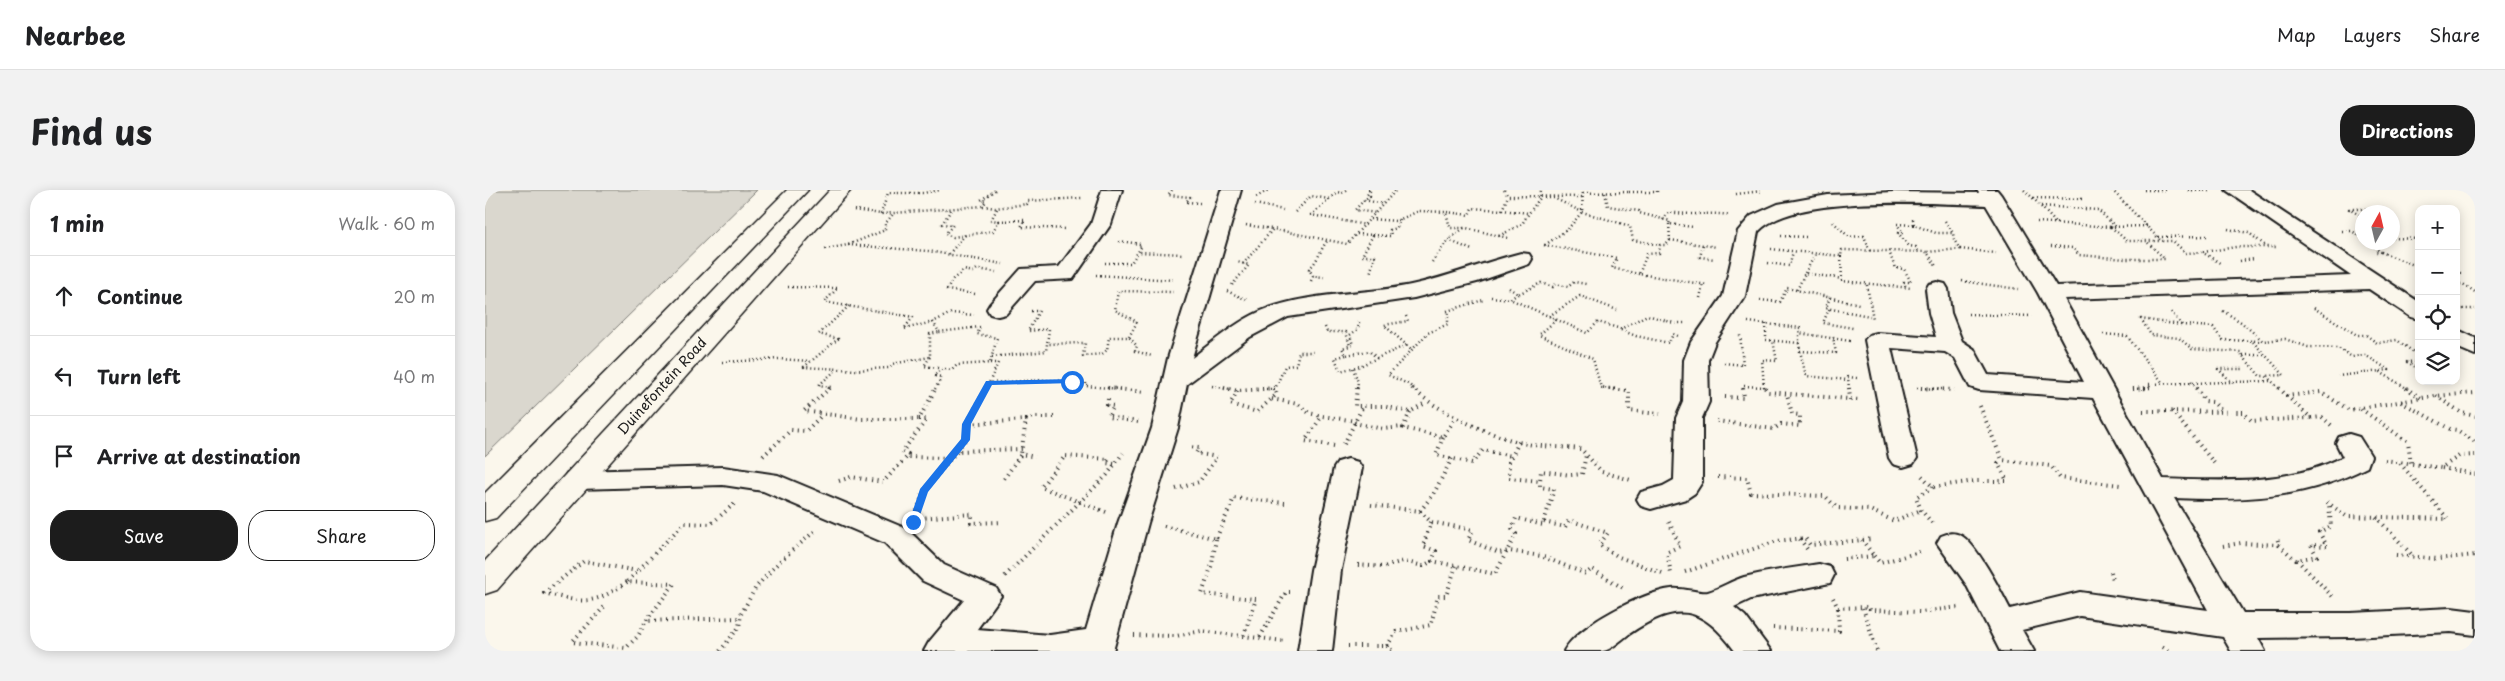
<!DOCTYPE html>
<meta charset="utf-8">
<style>
:root{--surface:#fff;--page:#f2f2f2;--text:#202124;--muted:#757577;--line:#e0e0e0;--accent:#1c1c1c}
body{margin:0;font-family:"Playpen Sans",sans-serif;background:var(--page);color:var(--text)}
.controls{position:absolute;right:15px;top:15px;display:grid;overflow:hidden;border-radius:10px;box-shadow:0 2px 12px #0003}
.controls button{width:45px;height:45px;display:grid;place-items:center;padding:0;border:0;border-bottom:1px solid var(--line);background:var(--surface);color:var(--text);font:25px sans-serif}
.compass{position:absolute;left:1870px;top:15px;width:45px;height:45px;border-radius:50%;background:var(--surface);box-shadow:0 2px 12px #0003;rotate:8deg}
.stop{position:absolute;width:15px;height:15px;margin:-11px;border:4px solid #1a73e8;border-radius:50%;background:#fff}
.stop.end{background:#1a73e8;border-color:#fff;box-shadow:0 1px 5px #0008}
.list{margin:0;padding:0;list-style:none}
h2{display:flex;justify-content:space-between;align-items:center;height:65px;margin:0;padding:0 20px;font-size:21px}
h2 small{font-size:16px;font-weight:400;color:var(--muted)}
.list li{display:grid;grid-template-columns:32px 1fr auto;gap:15px;align-items:center;box-sizing:border-box;height:80px;padding:0 20px;border-top:1px solid var(--line)}
.list b{display:block;font-size:19px;white-space:nowrap}
.list em{font-size:16px;font-style:normal;color:var(--muted)}
.actions{display:flex;gap:10px;padding:15px 20px}
.actions a{flex:1;padding:11px 0;border:1px solid var(--accent);border-radius:20px;text-align:center;font-size:18px;color:var(--accent)}
.actions .main{background:var(--accent);color:#fff}
.icon{flex:none;width:28px;height:28px;fill:none;stroke:currentColor;stroke-width:2;stroke-linecap:round;stroke-linejoin:round}
.map{position:relative;flex:none;width:1990px;height:461px;overflow:hidden;border-radius:20px}
header{display:flex;align-items:center;gap:30px;box-sizing:border-box;height:70px;padding:0 25px;background:var(--surface);border-bottom:1px solid var(--line)}
header strong{font-size:24px}
nav{display:flex;gap:28px;margin-inline-start:auto;font-size:18px}
.intro{display:flex;align-items:center;justify-content:space-between;box-sizing:border-box;height:120px;padding:0 30px}
h1{margin:0;font-size:35px}
.button{padding:12px 22px;border-radius:20px;background:var(--accent);color:#fff;font-size:18px;font-weight:700}
main{display:flex;gap:30px;padding:0 30px}
aside{flex:1;background:var(--surface);border-radius:20px;box-shadow:0 2px 12px #0003}
.map>svg:first-child{display:block}
</style>
<header>
<strong>Nearbee</strong>
<nav><a>Map</a><a>Layers</a><a>Share</a></nav>
</header>
<div class="intro"><h1>Find us</h1><a class="button">Directions</a></div>
<main>
<aside>
<h2>1 min<small>Walk · 60 m</small></h2>
<ul class="list">
<li><svg class="icon" aria-label="ahead" viewBox="0 0 24 24"><path d="M12 20V5M6 11l6-6 6 6"/></svg><div><b>Continue</b></div><em>20 m</em></li>
<li><svg class="icon" aria-label="left" viewBox="0 0 24 24"><path d="M17 20v-9H6M10 6l-5 5 5 5"/></svg><div><b>Turn left</b></div><em>40 m</em></li>
<li><svg class="icon" aria-label="arrive" viewBox="0 0 24 24"><path d="M6 21V4h12l-3 4 3 4H6"/></svg><div><b>Arrive at destination</b></div></li>
</ul>
<div class="actions"><a class="main">Save</a><a>Share</a></div>
</aside>
<div class="map">
<svg width="1990" height="461" viewBox="0 0 1990 461">
<rect width="100%" height="100%" fill="#fbf7ec"/>
<filter id="ink" filterUnits="userSpaceOnUse"><feTurbulence type="fractalNoise" baseFrequency=".02" numOctaves="2"/><feDisplacementMap in="SourceGraphic" scale="10" xChannelSelector="R" yChannelSelector="G"/><feConvolveMatrix kernelMatrix="1 2 1 2 8 2 1 2 1" color-interpolation-filters="sRGB"/></filter>
<g filter="url(#ink)">
<!-- green -->
<path fill="#dad7ce" stroke="#7b7a75" d="M0,0H272L0,266Z"/>
<g fill="none" stroke-linecap="round" stroke-linejoin="round">
<defs>
<g id="minor">
<path d="M617,0H637L626,34L588,89L550,91L521,124L513,126L505,124L502,119L505,114L536,79L574,77L606,34Z"/>
<path d="M736,0H756L707,168C729,151 751,132 776,121C823,102 877,105 926,95C964,87 999,72 1036,63L1044,64L1047,69L1044,74L992,92L929,108L803,127L765,147L702,194L693,238L663,333L628,461H439L444,452L479,410L438,391L400,353L278,301L238,295L92,299L82,297L78,290L82,283L92,281L238,277L293,285L422,339L459,375L511,398L516,406L492,439L565,445L601,440L633,333L667,238L683,168Z"/>
<path d="M1492,0H1512L1516,5L1571,96L1866,86L1741,0H1764L1934,112V129L1926,127L1884,99L1579,109L1678,289C1740,291 1801,295 1858,267L1851,253L1854,247L1864,244L1874,247L1886,266L1882,277C1820,309 1757,311 1689,308L1758,423H1866L1966,418L1990,421V445L1966,442L1866,447L1773,448L1780,461H1746L1738,447L1595,426L1537,440L1549,461H1515L1481,394L1452,353L1456,346C1463,343 1468,342 1475,345C1490,351 1517,403 1525,419L1595,402L1723,420L1608,208L1494,200L1485,197L1470,168L1460,162L1406,158L1432,268L1428,274L1418,277L1408,274L1404,268L1380,150L1384,145L1392,143L1451,147L1444,123L1441,99L1444,94L1452,92L1460,94L1463,99L1466,123L1477,151L1489,159L1503,185L1599,192L1553,103L1501,15C1449,14 1308,3 1273,42L1260,106L1230,152L1223,170L1224,212L1217,228V292L1210,303L1201,309L1166,319L1156,316L1152,309L1156,302L1178,296L1189,290L1191,228L1198,212L1199,170L1206,152L1238,106L1253,41L1266,26L1293,14L1343,5L1408,2L1494,3Z"/>
<path d="M1971,139L1990,148V165L1971,157Z"/>
<path d="M863,269L873,272L877,278L856,380L847,461H813L826,380L849,278L853,272Z"/>
<path d="M1334,374L1345,377L1349,385L1345,393L1266,409L1249,417L1260,426L1286,461H1250C1216,414 1191,412 1144,444C1137,449 1126,460 1118,461C1106,461 1092,461 1079,461C1093,435 1157,403 1186,399C1196,397 1218,404 1223,402C1236,398 1246,391 1259,387C1283,381 1309,378 1334,374Z"/>
</g>
<g id="primary">
<path d="M302,0H323L11,328L0,331V303Z"/>
<path d="M345,0H366L12,400L0,404V371Z"/>
</g>
</defs>
<!-- minor casing -->
<use href="#minor" stroke="#1c1c1c" stroke-width="4"/>
<!-- primary casing -->
<use href="#primary" stroke="#1c1c1c" stroke-width="3"/>
<!-- path-far1 -->
<g stroke="#1c1c1c" stroke-width="2.5" stroke-dasharray="1 3" stroke-linecap="butt">
<path d="M510,0L496,10L501,11L498,16L510,18L542,14L543,11L597,8"/>
<path d="M687,0L683,5L705,7L701,12L715,13"/>
<path d="M861,0L857,3L852,2L826,25L881,35"/>
<path d="M883,0H886L882,5L885,6L879,10L899,14"/>
<path d="M1019,0L1023,6"/>
<path d="M1539,0L1548,8L1599,9"/>
<path d="M1627,0L1676,51H1688L1701,63L1717,62L1735,73"/>
<path d="M1659,0H1680"/>
<path d="M1703,0L1724,1"/>
<path d="M1144,2H1172V0"/>
<path d="M1098,3L1144,2V0"/>
<path d="M1120,3L1123,16L1154,21V23L1185,31L1184,34L1208,37"/>
<path d="M1251,4L1277,1"/>
<path d="M771,7L784,0"/>
<path d="M1060,8H1069L1097,22L1145,36L1148,50L1175,55"/>
<path d="M1548,8L1571,33"/>
<path d="M879,10L870,20L891,23"/>
<path d="M770,14L798,20"/>
<path d="M1556,16L1613,20L1631,37"/>
<path d="M369,20L396,24L498,16"/>
<path d="M466,20L457,34L468,35L460,44L468,47L508,41L514,31L506,30L513,17"/>
<path d="M1017,20L1044,23L1055,8L1056,0"/>
<path d="M810,22L826,6L844,9"/>
<path d="M962,22L984,25L987,18L1017,20L1023,6L1098,7"/>
<path d="M396,24L403,3H438L456,0"/>
<path d="M1878,27L1864,19H1884"/>
<path d="M885,29L911,31L934,21L961,22L965,38H981L1023,48"/>
<path d="M1428,29L1429,35L1451,43H1468L1469,50L1475,59L1442,62"/>
<path d="M1178,30L1184,22C1207,26 1223,22 1245,25"/>
<path d="M514,31L540,30L536,37L581,39"/>
<path d="M1460,31L1468,43"/>
<path d="M1348,32L1364,47L1379,46L1385,61"/>
<path d="M1552,32L1626,37"/>
<path d="M1184,34L1185,50L1232,57"/>
<path d="M761,35L787,39"/>
<path d="M1429,35L1412,34L1418,43H1413L1424,56L1431,57L1433,61"/>
<path d="M1662,36L1626,37L1642,51H1675"/>
<path d="M979,38L963,50L987,60"/>
<path d="M1743,39L1764,43L1782,57"/>
<path d="M1857,41H1867L1873,45"/>
<path d="M872,44L888,45L877,66H890L885,84"/>
<path d="M888,45L906,46L905,40L912,38L915,29"/>
<path d="M1878,45H1873L1878,49"/>
<path d="M1014,46L1037,34L1044,23"/>
<path d="M1296,46L1322,47"/>
<path d="M1673,47L1723,46"/>
<path d="M1908,48L1934,49"/>
<path d="M1185,50L1181,55H1175L1174,63L1162,64L1154,84L1223,95"/>
<path d="M634,51L655,54L654,56H657L653,62L699,64"/>
<path d="M1883,52L1896,62H1890"/>
<path d="M363,55L443,61L518,74"/>
<path d="M1059,55L1132,68L1127,78L1154,84"/>
<path d="M1060,55L1083,39L1097,22L1098,0"/>
<path d="M1218,55L1215,67L1230,69"/>
<path d="M1566,56L1588,58L1594,65L1640,69H1680L1661,51"/>
<path d="M340,59L363,55L400,40V34L409,23"/>
<path d="M1286,59L1356,66L1357,60L1442,62L1451,76"/>
<path d="M1475,59L1511,63"/>
<path d="M1971,60H1973"/>
<path d="M1404,61L1410,78L1419,79L1426,92H1419L1421,98"/>
<path d="M1718,62L1751,57H1793"/>
<path d="M1896,62L1934,77"/>
<path d="M464,64L480,45"/>
<path d="M1356,66L1357,91L1426,98"/>
<path d="M1755,71L1769,69"/>
<path d="M947,72L963,50"/>
<path d="M620,73H646L653,62"/>
<path d="M1283,73L1304,76L1308,62"/>
<path d="M758,74L788,39L862,54L911,0"/>
<path d="M1320,83L1330,65"/>
<path d="M1971,83H1977"/>
<path d="M611,85L689,90"/>
<path d="M828,86L824,79C835,68 834,61 843,50"/>
<path d="M826,91L828,86L839,87"/>
<path d="M1477,91L1533,99"/>
<path d="M1971,94H1978L1990,102"/>
<path d="M747,95L764,75L752,72"/>
<path d="M1382,95L1388,129"/>
<path d="M303,97L353,98L339,112L428,127L419,139L448,132L466,123L489,125"/>
<path d="M1024,98L1033,104L1056,93L1068,97L1071,94L1083,97L1089,92L1101,94"/>
<path d="M1312,100L1320,83L1357,89"/>
<path d="M742,101L762,110"/>
<path d="M490,104L462,100L468,89L479,80L488,82L492,79L511,82"/>
<path d="M1033,104L1025,109L1102,143L1113,132L1136,139L1162,125L1189,133H1200"/>
<path d="M1006,107L1025,109"/>
<path d="M1345,107L1341,118L1385,126"/>
<path d="M1215,108L1218,94"/>
<path d="M1275,110L1295,112L1302,98L1374,114"/>
<path d="M364,116L334,144L353,149L319,177L372,180L404,178L407,174L445,167V144L454,142"/>
<path d="M1829,118L1872,145H1881L1892,153L1912,150L1934,166"/>
<path d="M1344,119L1338,133L1368,138"/>
<path d="M546,121H554L543,141L564,139L562,154"/>
<path d="M962,121L998,110"/>
<path d="M1738,121L1756,132L1778,151L1800,149L1823,157L1853,158L1867,167L1880,165L1904,180L1853,186"/>
<path d="M1686,122L1697,135L1728,137L1737,150L1777,151"/>
<path d="M1971,122L1974,119H1990"/>
<path d="M1483,124L1547,126"/>
<path d="M921,126L923,131L899,135L926,159"/>
<path d="M1064,126L1095,106L1132,120"/>
<path d="M1071,130L1054,145L1108,169L1116,198L1130,199"/>
<path d="M448,132L454,142L495,137"/>
<path d="M874,132L873,139L865,145L868,155L857,158L861,165L884,161L892,168L922,155"/>
<path d="M1263,132L1315,138L1314,143L1365,151"/>
<path d="M1281,134V150L1314,153V143"/>
<path d="M1696,135L1656,129L1666,145L1694,148L1707,159L1756,162L1757,165"/>
<path d="M840,137L842,142H861L865,156"/>
<path d="M1136,140L1151,146L1184,153L1188,144L1193,146"/>
<path d="M1618,144L1642,146L1678,193"/>
<path d="M644,147L652,132L630,120L633,101L688,102"/>
<path d="M1768,152L1799,185L1781,186L1795,199"/>
<path d="M1314,153L1315,161L1351,163L1348,147"/>
<path d="M1315,161L1321,186L1363,190"/>
<path d="M861,165L850,168L855,181L875,176L892,168"/>
<path d="M1779,165H1757L1775,186H1781"/>
<path d="M445,167L439,176L467,180L472,175L505,173L512,148L492,144L495,138"/>
<path d="M507,167L561,161L562,154L600,153L598,166L617,164L622,160L624,147H644L652,156L650,161L667,166"/>
<path d="M1934,171L1922,172L1934,179"/>
<path d="M237,172L294,169L325,171"/>
<path d="M505,173H513L504,193L558,190L601,192V196L635,199"/>
<path d="M1239,173L1258,175L1255,145"/>
<path d="M868,178L873,192L872,199"/>
<path d="M1895,182L1923,199"/>
<path d="M1706,192L1712,199"/>
<path d="M1748,193L1733,179H1759"/>
<path d="M727,196L745,199"/>
<path d="M1279,197L1277,170L1292,171L1288,151"/>
<path d="M1432,198L1459,199"/>
<path d="M343,199L346,197L334,195L351,180"/>
<path d="M450,199L457,187L449,186L452,182L461,179"/>
<path d="M501,199L504,193"/>
<path d="M781,199H790L800,176L811,175L814,162H828"/>
<path d="M929,199L923,194L903,185L943,143L963,134V122"/>
<path d="M1258,199V196L1279,197L1281,199"/>
<path d="M1364,199L1363,187L1372,188"/>
<path d="M1648,199L1666,198L1663,194L1787,191"/>
</g>
<!-- path -->
<g stroke="#1c1c1c" stroke-width="4" stroke-dasharray="1 4.5" stroke-linecap="butt">
<path d="M345,198L319,221L376,229H434L451,198"/>
<path d="M501,198L482,234L541,230L536,264L550,267"/>
<path d="M623,198L660,202"/>
<path d="M739,198L753,201L790,198"/>
<path d="M872,198L870,216H897L925,222L942,212"/>
<path d="M927,198C952,222 1008,247 1042,254C1059,257 1078,257 1096,259L1117,282L1146,290"/>
<path d="M1118,198L1144,201V221L1175,224"/>
<path d="M1280,198L1283,202L1375,210"/>
<path d="M1364,198L1365,210"/>
<path d="M1436,198L1469,200"/>
<path d="M1711,198L1720,211L1728,212L1737,221"/>
<path d="M1794,198L1802,206"/>
<path d="M1921,198L1936,208"/>
<path d="M1648,199L1662,198"/>
<path d="M753,201L745,214L772,222L792,204L790,199"/>
<path d="M1951,206L1977,223L1990,226"/>
<path d="M1240,207L1259,208L1258,198"/>
<path d="M623,209L622,215L629,216L623,227L653,232"/>
<path d="M787,209L813,214L824,223L837,226"/>
<path d="M1916,212L1965,239L1972,240L1990,252"/>
<path d="M1495,216L1517,270L1566,276L1575,288L1635,295"/>
<path d="M1876,219L1923,252L1926,273"/>
<path d="M1658,221L1758,222L1767,231L1826,228"/>
<path d="M1687,221L1729,273"/>
<path d="M925,222L918,238L958,247L971,227"/>
<path d="M434,229H442L417,262L423,264L422,267L465,268"/>
<path d="M541,230L549,227H571"/>
<path d="M1232,231L1289,239L1296,234L1315,236V225L1307,224L1302,204"/>
<path d="M869,233L898,239L918,237"/>
<path d="M482,234L480,250L472,261L537,259"/>
<path d="M1846,235L1837,227L1826,228L1802,206L1836,202L1864,220L1950,206L1990,203"/>
<path d="M958,247L951,265L987,273L998,260L1027,266"/>
<path d="M1034,252L1024,272V288L1055,291L1056,281L1086,285L1097,284L1101,265"/>
<path d="M859,254L878,216"/>
<path d="M849,256L820,251L837,226L871,231"/>
<path d="M278,266L306,240L321,241L337,225"/>
<path d="M1900,270L1956,278L1974,266L1990,265"/>
<path d="M1957,278L1990,284"/>
<path d="M1437,286L1448,297L1490,291H1522L1513,273L1517,270"/>
<path d="M1233,287L1262,288L1266,303L1340,306L1352,318L1385,320L1409,331L1436,320"/>
<path d="M519,289L536,264"/>
<path d="M354,291L366,287L398,292L422,267"/>
<path d="M1448,297L1431,307L1436,320L1448,334"/>
<path d="M691,299L714,292L732,267L711,263L714,258L704,257"/>
<path d="M1842,312L1861,326L1963,329L1914,272"/>
<path d="M249,314L226,334L199,333L142,392L189,394L161,431L253,428"/>
<path d="M886,315L935,321L948,305L967,268"/>
<path d="M935,321L946,332L988,340L983,350L1014,363L1024,361L1056,366L1101,384L1107,379L1138,398"/>
<path d="M621,322L556,297L580,266L624,269L621,273L630,274"/>
<path d="M430,326L439,301L472,261"/>
<path d="M1891,327L1928,366"/>
<path d="M435,328L487,324L486,333L518,332"/>
<path d="M946,332L938,356L951,361L947,371L1010,384L1031,344L1027,339L1031,328L1058,335L1069,299L1055,297V291"/>
<path d="M1059,332L1080,337L1084,330L1123,343L1114,355L1134,367L1177,383"/>
<path d="M1184,332L1195,356L1182,362L1186,384"/>
<path d="M679,336L731,349L749,308L800,313"/>
<path d="M731,349L727,374L717,404L771,409L759,445"/>
<path d="M1315,349L1322,359"/>
<path d="M1794,355L1811,370L1832,366L1826,355L1842,356L1834,342L1846,336L1844,314"/>
<path d="M1738,356L1756,353L1794,355L1792,347"/>
<path d="M1911,365L1953,369L1990,365"/>
<path d="M1389,366L1395,373L1438,361"/>
<path d="M1359,369L1389,366L1377,350"/>
<path d="M1812,370L1848,407"/>
<path d="M873,375L899,377L918,371L938,376L947,371"/>
<path d="M1200,382L1292,351L1320,348L1325,355L1388,349"/>
<path d="M1626,382L1628,390"/>
<path d="M520,386L622,285L638,263"/>
<path d="M142,392C107,416 99,413 59,403L99,371L152,381"/>
<path d="M1348,408L1353,418L1384,417L1385,420L1436,422L1474,417"/>
<path d="M119,417L87,452L141,458L153,446L161,431"/>
<path d="M1378,418L1392,461"/>
<path d="M1288,438L1354,441L1353,418"/>
<path d="M649,445L691,446L716,441L799,451"/>
<path d="M775,447L801,402H805"/>
<path d="M863,456H902L908,461"/>
<path d="M902,456L911,442L946,435L953,406H961L971,376"/>
<path d="M1678,457L1685,461"/>
<path d="M235,461L254,437L256,424L271,397L295,371L330,341"/>
</g>
<!-- minor -->
<use href="#minor" fill="#fbf7ec" fill-rule="evenodd"/>
<!-- primary -->
<use href="#primary" fill="#fbf7ec" fill-rule="evenodd"/>
<!-- rail -->
<path stroke="#1c1c1c" stroke-width="3" d="M1987,0L1990,2"/>
</g>
</g>
<!-- route -->
<path fill="#1a73e8" d="M587,189L591,192L590,193L507,195L486,234L485,250L443,302L432,334H425L424,332L435,299L476,249L477,234L501,191Z"/>
<g text-anchor="middle" stroke-width="4" stroke-linejoin="round" paint-order="stroke">
<!-- street labels -->
<g font-size="14" fill="#1c1c1c" stroke="#fbf7ec">
<text transform="translate(177 196) rotate(-48)" y="5">Duinefontein Road</text>
</g>
</g>
</svg>
<div class="controls">
<button>+</button>
<button>−</button>
<button><svg class="icon" aria-label="locate" viewBox="0 0 24 24"><circle cx="12" cy="12" r="6"/><path d="M12 2v4M12 18v4M2 12h4M18 12h4"/></svg></button>
<button><svg class="icon" aria-label="layers" viewBox="0 0 24 24"><path d="M12 4l9 5-9 5-9-5zM3 14l9 5 9-5"/></svg></button>
</div>
<svg class="compass" viewBox="-18 -18 36 36"><path d="M0-13l5 13h-10z" fill="#e53935"/><path d="M0 13l5-13h-10z" fill="#757577"/></svg>
<div class="stop" style="left:587px;top:192px"></div>
<div class="stop end" style="left:428px;top:332px"></div>
</div>
</main>
